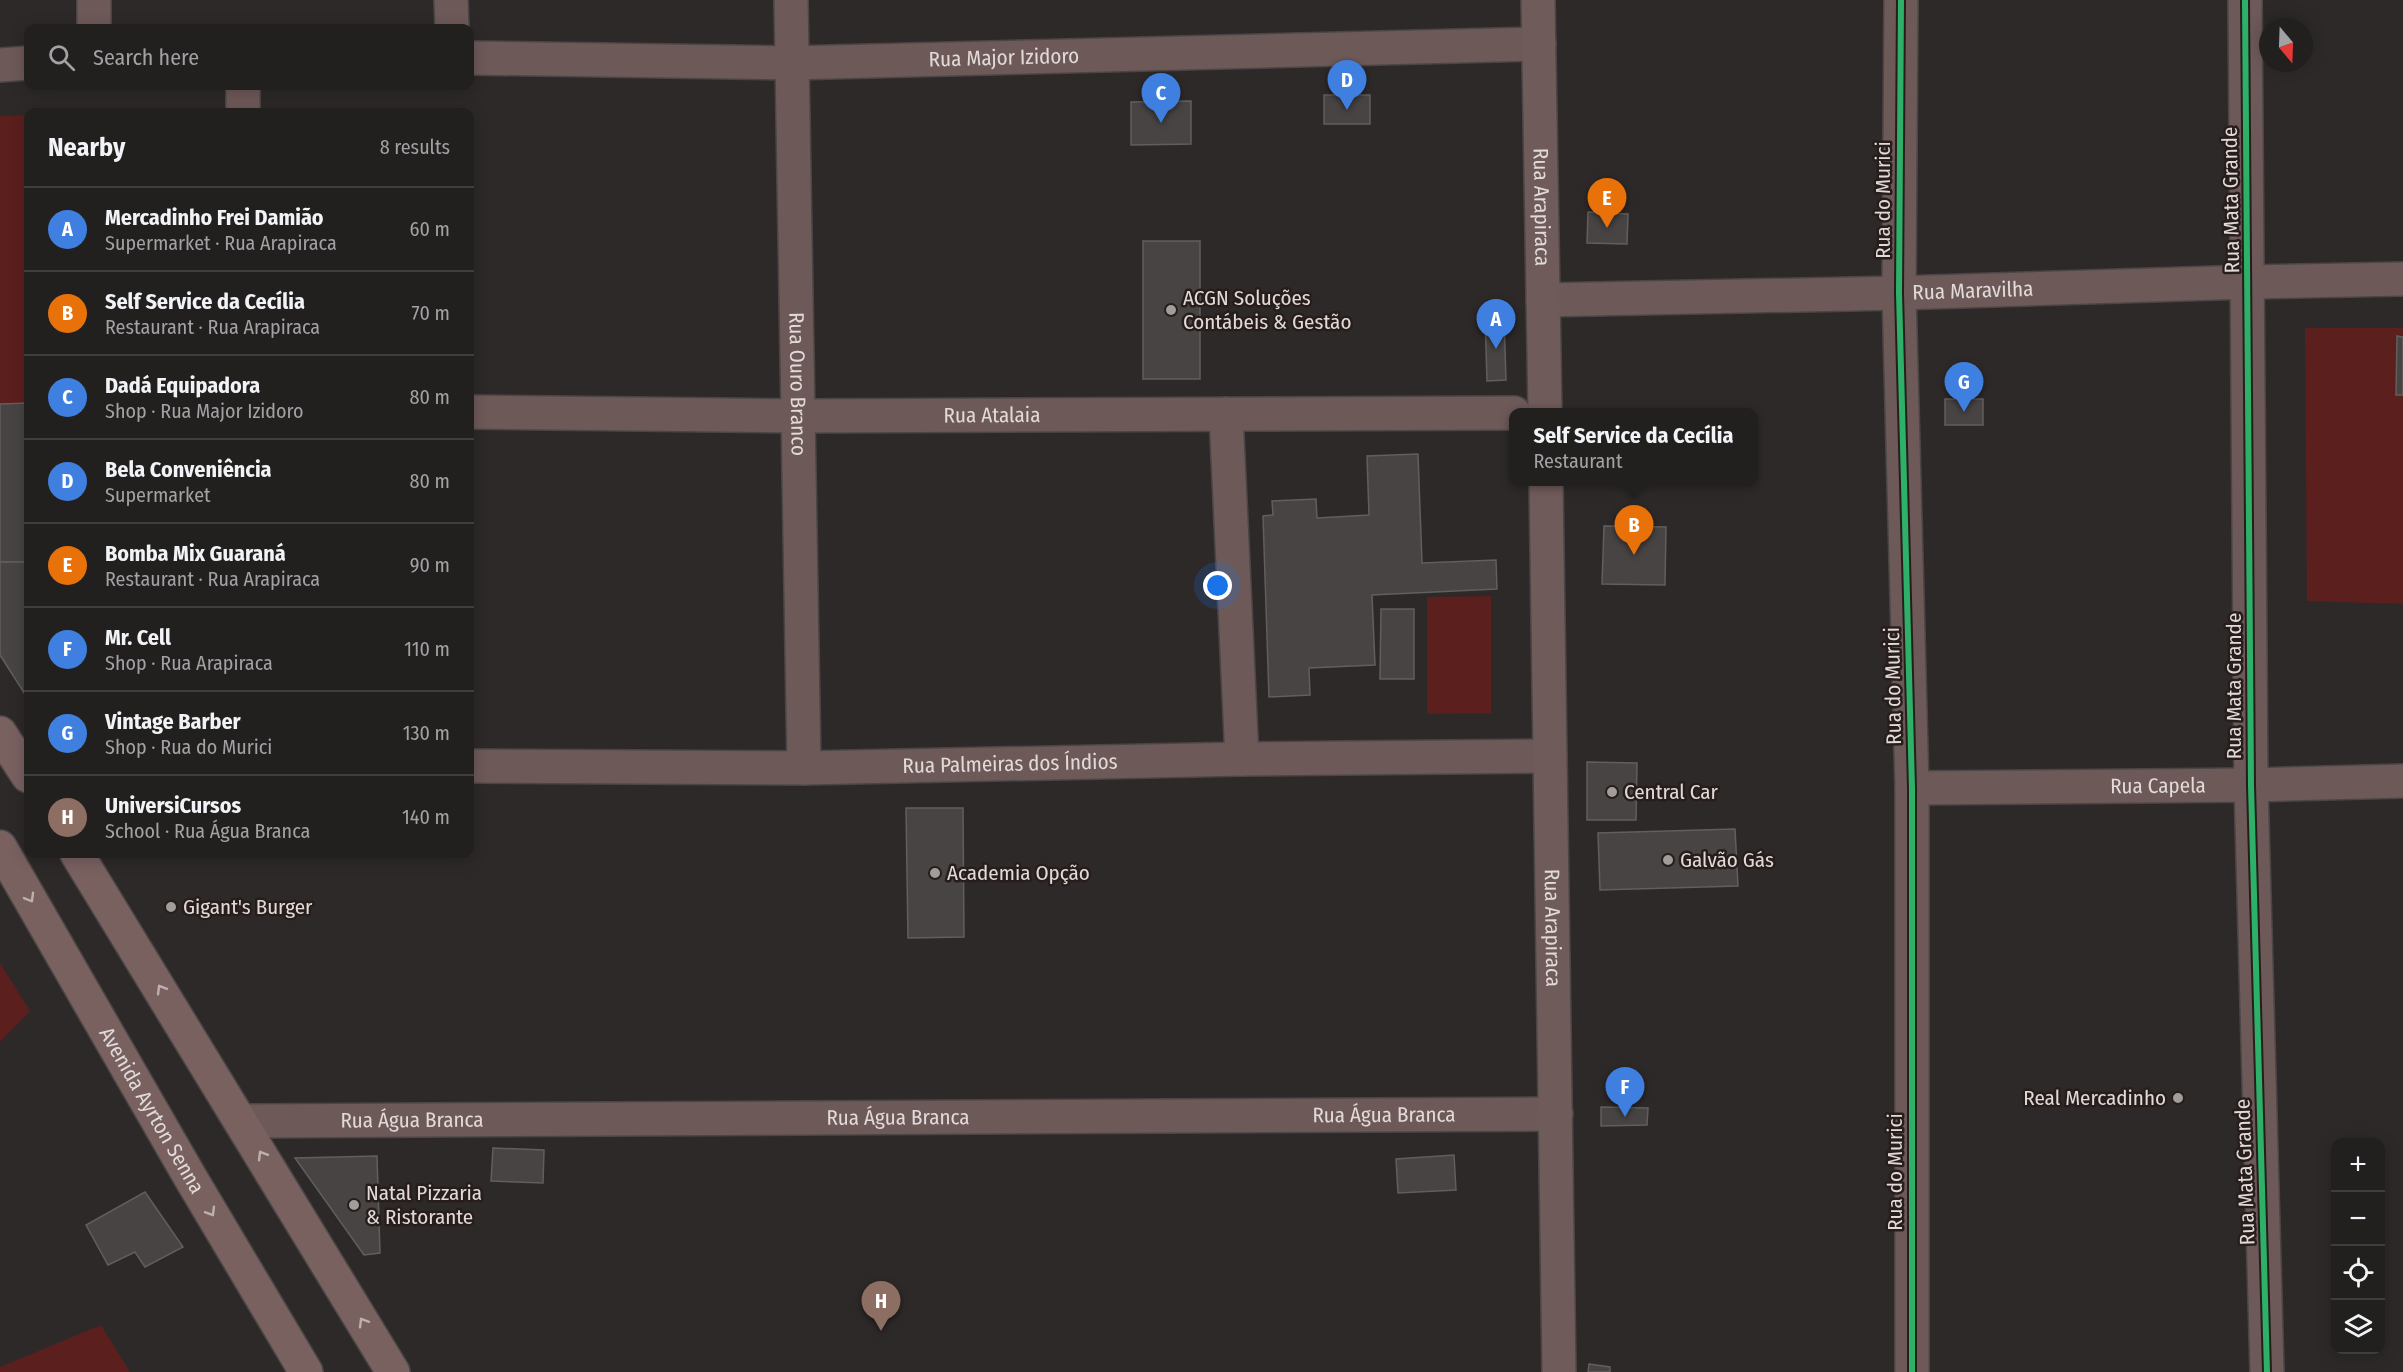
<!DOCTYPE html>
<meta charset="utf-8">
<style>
:root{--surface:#221f1f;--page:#2e2c2c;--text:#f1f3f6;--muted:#a2a2a4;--line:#3f3d3d;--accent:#0b8043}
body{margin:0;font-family:"Fira Sans Condensed",sans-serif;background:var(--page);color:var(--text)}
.controls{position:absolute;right:18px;bottom:18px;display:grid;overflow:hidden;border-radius:12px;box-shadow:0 3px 15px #0003}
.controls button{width:54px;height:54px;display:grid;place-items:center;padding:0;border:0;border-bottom:2px solid var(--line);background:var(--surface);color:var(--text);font:30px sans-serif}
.compass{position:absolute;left:2259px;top:18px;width:54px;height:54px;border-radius:50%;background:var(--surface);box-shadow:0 3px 15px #0003;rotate:161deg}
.you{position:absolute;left:1218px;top:586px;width:21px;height:21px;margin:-15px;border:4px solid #fff;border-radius:50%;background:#1a73e8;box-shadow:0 0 0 9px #1a73e833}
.badge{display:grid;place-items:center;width:39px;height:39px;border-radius:50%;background:var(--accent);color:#fff;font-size:20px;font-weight:700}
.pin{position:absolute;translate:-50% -50px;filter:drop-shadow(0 2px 3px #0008)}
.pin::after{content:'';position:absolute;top:32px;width:21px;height:18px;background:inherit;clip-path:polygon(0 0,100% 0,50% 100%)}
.popup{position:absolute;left:1509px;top:408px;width:249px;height:78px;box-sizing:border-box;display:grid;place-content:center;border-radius:12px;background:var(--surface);filter:drop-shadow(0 2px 4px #0005);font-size:20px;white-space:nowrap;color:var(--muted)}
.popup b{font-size:22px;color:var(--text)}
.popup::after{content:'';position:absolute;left:50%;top:100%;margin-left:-12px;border:12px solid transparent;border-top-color:var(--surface)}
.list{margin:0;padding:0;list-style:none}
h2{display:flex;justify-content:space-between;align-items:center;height:78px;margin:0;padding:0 24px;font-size:26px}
h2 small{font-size:20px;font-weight:400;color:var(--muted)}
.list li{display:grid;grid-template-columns:39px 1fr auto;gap:18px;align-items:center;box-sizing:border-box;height:84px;padding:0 24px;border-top:2px solid var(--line)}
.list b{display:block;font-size:22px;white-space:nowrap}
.list p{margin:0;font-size:20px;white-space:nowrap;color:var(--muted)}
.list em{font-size:20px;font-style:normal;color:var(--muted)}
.icon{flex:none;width:33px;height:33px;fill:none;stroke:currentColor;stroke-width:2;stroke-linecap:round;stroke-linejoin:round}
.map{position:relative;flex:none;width:2403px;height:1372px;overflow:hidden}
.search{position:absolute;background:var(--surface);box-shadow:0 3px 15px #0003;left:24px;top:24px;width:450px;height:66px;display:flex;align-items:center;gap:15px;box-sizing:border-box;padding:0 21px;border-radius:12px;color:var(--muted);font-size:22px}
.panel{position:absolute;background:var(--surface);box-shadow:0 3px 15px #0003;left:24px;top:108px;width:450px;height:750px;border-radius:12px}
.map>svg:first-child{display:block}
</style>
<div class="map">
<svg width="2403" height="1372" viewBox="0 0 2403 1372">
<rect width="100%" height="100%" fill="#2e2929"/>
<!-- green -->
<g fill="#5b1f1d">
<path d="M28,115V403L0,404V116Z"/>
<path d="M2305,328H2403V604L2307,601Z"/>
<path d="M1491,596V713L1427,714V597Z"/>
<path d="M0,963L30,1011L0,1042Z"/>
<path d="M101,1325L130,1372H0V1367Z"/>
</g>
<!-- building -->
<g fill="#484444" stroke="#635e5e" stroke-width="1.5">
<rect x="1324" y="95" width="46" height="29"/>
<path d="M1191,101V144L1131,145V102Z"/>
<path d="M1588,212L1628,214L1627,244L1587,243Z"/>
<rect x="1143" y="241" width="57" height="138"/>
<path d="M1485,317H1504L1506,380L1487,381Z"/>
<path d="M2397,336L2403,337V395H2396Z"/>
<rect x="1945" y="399" width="38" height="26"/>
<path d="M28,403V562H0V404Z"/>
<path d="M1418,454L1422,563L1496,560L1497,589L1372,595L1375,665L1309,668L1310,695L1269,697L1263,516L1273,515L1272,501L1316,499L1317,518L1369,515L1367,456Z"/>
<path d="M1604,526L1666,527L1665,585L1602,584Z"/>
<path d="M0,562H28V699L0,655Z"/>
<path d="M1381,609H1414V679H1380Z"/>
<path d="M1587,762L1637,763L1636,820H1587Z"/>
<path d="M906,808H963L964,937L908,938Z"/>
<path d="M1735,829L1738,886L1600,890L1598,833Z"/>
<path d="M1601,1107L1648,1108L1647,1125L1601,1126Z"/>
<path d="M493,1148L544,1150L543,1183L491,1181Z"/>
<path d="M1454,1155L1456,1190L1398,1193L1396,1159Z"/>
<path d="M377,1156L380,1253L364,1255L295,1158Z"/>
<path d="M145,1192L183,1247L145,1267L135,1252L108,1265L86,1225Z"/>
<path d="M1589,1364L1610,1367V1372H1588Z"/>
</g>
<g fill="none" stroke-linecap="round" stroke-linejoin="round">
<defs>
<g id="street">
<path d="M94,0V28"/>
<path d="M451,0L452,28"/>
<path id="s1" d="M791,0L804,768"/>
<path d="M1901,0L1899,293L1912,788V1372"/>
<path d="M2245,0L2251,785L2267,1372"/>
<path id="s2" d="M470,58L791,63L1539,44"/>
<path d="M0,65L28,63"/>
<path d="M243,112V86"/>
<path id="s3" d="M1543,300L1899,293L2248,282L2403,279"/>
<path id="s4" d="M470,412L797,416L1514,413"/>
<path d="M1226,414L1242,759"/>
<path id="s5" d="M470,766L804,768L1242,759L1550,756"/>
<path id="s6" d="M1912,788L2251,785L2403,781"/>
<path id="s7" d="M241,1121L1556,1114"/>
</g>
<g id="secondary">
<path id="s8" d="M1538,0L1545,412"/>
<path id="s9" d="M1546,482L1559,1372"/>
</g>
<g id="primary">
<path d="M0,733L28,776"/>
<path id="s10" d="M0,847L190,1177L306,1372"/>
<path d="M77,854L393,1372"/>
</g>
</defs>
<!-- street casing -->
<use href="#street" stroke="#4a4646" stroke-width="36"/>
<!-- secondary casing -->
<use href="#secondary" stroke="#4a4646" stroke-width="36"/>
<!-- primary casing -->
<use href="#primary" stroke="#4a4646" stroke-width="36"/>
<!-- street -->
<use href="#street" stroke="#6d5958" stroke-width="33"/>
<!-- secondary -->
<use href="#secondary" stroke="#6f5b59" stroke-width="33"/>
<!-- primary -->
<use href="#primary" stroke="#796160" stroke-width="33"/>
<defs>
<g id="cycleway">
<path d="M1901,0L1899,293L1912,788V1372"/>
<path d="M2245,0L2251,785L2267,1372"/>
</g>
</defs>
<!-- cycleway casing -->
<use href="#cycleway" stroke="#271e1c" stroke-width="10"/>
<!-- cycleway -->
<use href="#cycleway" stroke="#2db169" stroke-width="6"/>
</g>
<!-- one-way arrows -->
<defs><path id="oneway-chevron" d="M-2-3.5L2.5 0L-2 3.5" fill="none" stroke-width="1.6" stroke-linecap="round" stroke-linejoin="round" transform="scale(1.5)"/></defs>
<g stroke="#bdb0af">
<use href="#oneway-chevron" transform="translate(30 898) rotate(60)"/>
<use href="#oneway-chevron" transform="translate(161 989) rotate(-121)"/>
<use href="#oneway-chevron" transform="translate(262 1155) rotate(-121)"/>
<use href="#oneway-chevron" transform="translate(211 1212) rotate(59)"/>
<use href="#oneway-chevron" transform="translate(363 1322) rotate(-121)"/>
</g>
<!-- markers -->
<g fill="#a29c9b" stroke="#271e1c" stroke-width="2">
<circle cx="1171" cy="310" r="6"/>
<circle cx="1612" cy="792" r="6"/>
<circle cx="1668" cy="860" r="6"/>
<circle cx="935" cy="873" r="6"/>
<circle cx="171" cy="907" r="6"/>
<circle cx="2178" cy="1098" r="6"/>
<circle cx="354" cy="1205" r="6"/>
</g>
<g text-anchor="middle" stroke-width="5" stroke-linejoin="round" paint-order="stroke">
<!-- street labels -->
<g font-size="21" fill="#e1dad9" stroke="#271e1c">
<text dy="7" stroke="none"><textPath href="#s2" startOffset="534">Rua Major Izidoro</textPath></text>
<text transform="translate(1883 200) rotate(-90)" y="7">Rua do Murici</text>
<text transform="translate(2231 200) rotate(-91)" y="7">Rua Mata Grande</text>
<text dy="7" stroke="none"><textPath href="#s8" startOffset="207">Rua Arapiraca</textPath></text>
<text dy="7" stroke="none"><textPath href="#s3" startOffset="430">Rua Maravilha</textPath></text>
<text dy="7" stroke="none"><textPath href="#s1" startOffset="384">Rua Ouro Branco</textPath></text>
<text dy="7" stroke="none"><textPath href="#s4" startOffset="522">Rua Atalaia</textPath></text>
<text transform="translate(1893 686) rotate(-91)" y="7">Rua do Murici</text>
<text transform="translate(2234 686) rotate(-90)" y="7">Rua Mata Grande</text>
<text dy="7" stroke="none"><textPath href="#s5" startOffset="540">Rua Palmeiras dos Índios</textPath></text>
<text dy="7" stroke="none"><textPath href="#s6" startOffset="246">Rua Capela</textPath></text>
<text dy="7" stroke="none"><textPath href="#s9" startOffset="446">Rua Arapiraca</textPath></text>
<text dy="7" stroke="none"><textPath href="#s10" startOffset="304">Avenida Ayrton Senna</textPath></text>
<text dy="7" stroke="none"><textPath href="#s7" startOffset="1143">Rua Água Branca</textPath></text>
<text dy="7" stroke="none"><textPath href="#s7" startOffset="657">Rua Água Branca</textPath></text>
<text dy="7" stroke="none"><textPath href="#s7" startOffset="171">Rua Água Branca</textPath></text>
<text transform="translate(1895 1172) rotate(-90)" y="7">Rua do Murici</text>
<text transform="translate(2245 1172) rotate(-92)" y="7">Rua Mata Grande</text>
</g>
<!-- poi labels -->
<g font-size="21" fill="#e1dad9" stroke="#271e1c" text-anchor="start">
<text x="1183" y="305">ACGN Soluções<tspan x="1183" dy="24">Contábeis &amp; Gestão</tspan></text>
<text x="1624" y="799">Central Car</text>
<text x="1680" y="867">Galvão Gás</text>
<text x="947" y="880">Academia Opção</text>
<text x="183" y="914">Gigant's Burger</text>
<text x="2166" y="1105" text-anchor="end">Real Mercadinho</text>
<text x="366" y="1200">Natal Pizzaria<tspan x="366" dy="24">&amp; Ristorante</tspan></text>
</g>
</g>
</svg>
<div class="controls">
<button>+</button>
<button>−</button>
<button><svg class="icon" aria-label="locate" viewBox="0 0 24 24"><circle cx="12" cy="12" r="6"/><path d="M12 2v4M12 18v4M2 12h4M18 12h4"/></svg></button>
<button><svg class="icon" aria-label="layers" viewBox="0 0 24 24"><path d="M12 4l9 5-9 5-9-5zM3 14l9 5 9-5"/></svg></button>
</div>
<svg class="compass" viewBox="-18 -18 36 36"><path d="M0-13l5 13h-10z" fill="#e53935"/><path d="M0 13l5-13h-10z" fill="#a2a2a4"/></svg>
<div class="you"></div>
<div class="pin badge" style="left:1496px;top:349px;background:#3f7fe0">A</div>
<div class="pin badge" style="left:1634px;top:555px;background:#e8710a">B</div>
<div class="popup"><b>Self Service da Cecília</b>Restaurant</div>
<div class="pin badge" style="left:1161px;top:123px;background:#3f7fe0">C</div>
<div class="pin badge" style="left:1347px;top:110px;background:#3f7fe0">D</div>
<div class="pin badge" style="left:1607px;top:228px;background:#e8710a">E</div>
<div class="pin badge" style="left:1625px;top:1117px;background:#3f7fe0">F</div>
<div class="pin badge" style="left:1964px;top:412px;background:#3f7fe0">G</div>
<div class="pin badge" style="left:881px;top:1331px;background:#8d6e63">H</div>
<div class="search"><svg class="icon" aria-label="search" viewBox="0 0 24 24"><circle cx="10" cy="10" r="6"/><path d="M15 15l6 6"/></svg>Search here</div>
<section class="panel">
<h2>Nearby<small>8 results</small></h2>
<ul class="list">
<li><span class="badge" style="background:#3f7fe0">A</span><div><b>Mercadinho Frei Damião</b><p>Supermarket · Rua Arapiraca</p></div><em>60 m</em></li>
<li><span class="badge" style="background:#e8710a">B</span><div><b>Self Service da Cecília</b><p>Restaurant · Rua Arapiraca</p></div><em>70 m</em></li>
<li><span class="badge" style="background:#3f7fe0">C</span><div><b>Dadá Equipadora</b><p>Shop · Rua Major Izidoro</p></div><em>80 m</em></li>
<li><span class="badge" style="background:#3f7fe0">D</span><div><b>Bela Conveniência</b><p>Supermarket</p></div><em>80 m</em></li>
<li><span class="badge" style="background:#e8710a">E</span><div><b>Bomba Mix Guaraná</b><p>Restaurant · Rua Arapiraca</p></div><em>90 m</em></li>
<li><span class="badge" style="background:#3f7fe0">F</span><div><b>Mr. Cell</b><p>Shop · Rua Arapiraca</p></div><em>110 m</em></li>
<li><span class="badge" style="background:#3f7fe0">G</span><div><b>Vintage Barber</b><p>Shop · Rua do Murici</p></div><em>130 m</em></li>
<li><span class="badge" style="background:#8d6e63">H</span><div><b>UniversiCursos</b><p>School · Rua Água Branca</p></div><em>140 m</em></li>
</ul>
</section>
</div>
